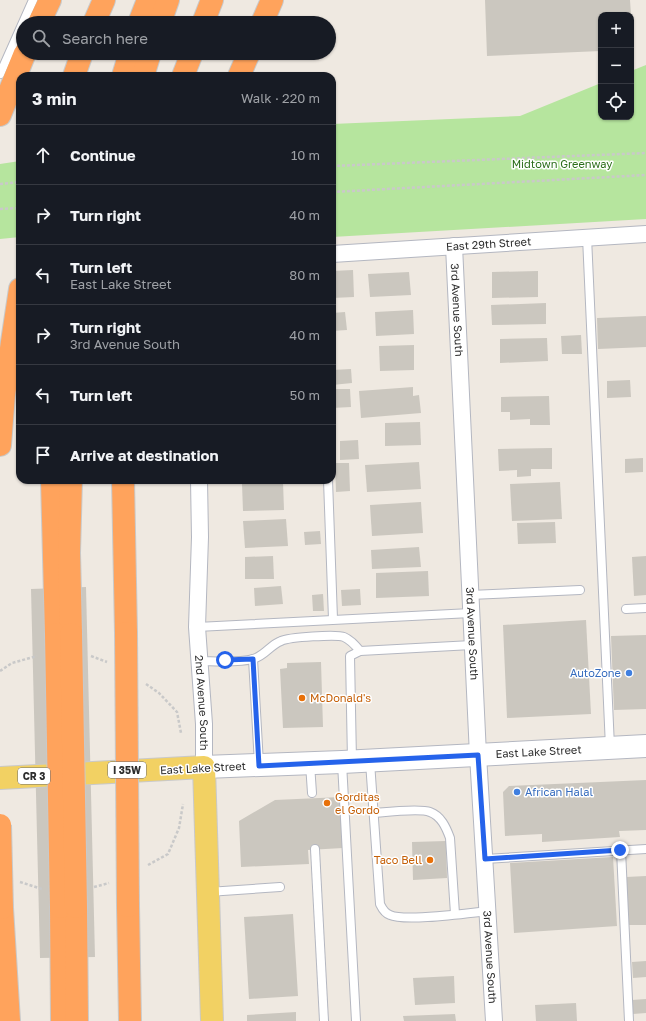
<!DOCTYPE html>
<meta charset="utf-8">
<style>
:root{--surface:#171b24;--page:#242831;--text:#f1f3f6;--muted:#9ea1a6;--line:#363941}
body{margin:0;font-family:"Golos Text",sans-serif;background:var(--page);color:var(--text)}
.controls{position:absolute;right:12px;top:12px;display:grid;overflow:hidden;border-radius:8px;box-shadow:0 1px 3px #0004}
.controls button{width:36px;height:36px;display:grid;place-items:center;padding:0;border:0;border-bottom:1px solid var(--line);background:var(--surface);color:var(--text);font:20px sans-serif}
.stop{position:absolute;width:12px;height:12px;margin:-9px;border:3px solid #2563eb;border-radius:50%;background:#fff}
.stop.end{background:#2563eb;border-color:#fff;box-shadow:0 1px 4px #0008}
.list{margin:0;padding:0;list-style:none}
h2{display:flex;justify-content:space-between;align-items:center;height:52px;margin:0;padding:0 16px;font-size:17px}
h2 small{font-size:13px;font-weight:400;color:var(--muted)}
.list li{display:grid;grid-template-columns:26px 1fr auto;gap:12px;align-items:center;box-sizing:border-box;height:60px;padding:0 16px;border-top:1px solid var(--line)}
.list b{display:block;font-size:15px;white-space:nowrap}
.list p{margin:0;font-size:13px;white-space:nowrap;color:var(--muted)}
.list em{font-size:13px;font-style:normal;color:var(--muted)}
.icon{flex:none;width:22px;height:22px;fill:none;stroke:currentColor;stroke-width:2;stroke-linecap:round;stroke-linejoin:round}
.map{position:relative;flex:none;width:646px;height:1021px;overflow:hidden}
.search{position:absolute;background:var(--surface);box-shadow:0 1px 3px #0004;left:16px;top:16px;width:320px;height:44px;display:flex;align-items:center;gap:10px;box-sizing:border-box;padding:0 14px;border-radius:22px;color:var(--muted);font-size:15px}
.panel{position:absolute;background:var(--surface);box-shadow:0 1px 3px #0004;left:16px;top:72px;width:320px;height:412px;border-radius:12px}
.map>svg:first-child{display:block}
</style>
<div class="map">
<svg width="646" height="1021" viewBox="0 0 646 1021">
<rect width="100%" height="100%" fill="#efe9e1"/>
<!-- green -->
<g fill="#b6e59e">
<path d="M646,65V219L332,237V124L520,116L601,83V117H631V71Z"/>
<path d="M20,161V237L0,239V164Z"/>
</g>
<!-- building -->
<g fill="#cbc7bf">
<path d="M485,0H630L631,15H601V51L487,56Z"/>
<path d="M353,270L354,297L332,298V271Z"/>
<path d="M538,271V297L492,298V272Z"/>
<path d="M409,272L411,295L370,297L368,274Z"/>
<path d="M546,303V324L492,325L491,305Z"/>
<path d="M413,310L414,334L376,336L375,312Z"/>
<path d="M345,312L347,330L332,331V313Z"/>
<path d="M646,316V347L598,349L597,318Z"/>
<path d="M581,335L582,354H562L561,336Z"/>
<path d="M547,338L548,361L500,363V339Z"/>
<path d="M414,345V370L380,371L379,346Z"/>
<path d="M351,369L352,383L332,385V370Z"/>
<path d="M630,380L631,397L607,398V381Z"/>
<path d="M413,387V396L419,395L421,413L361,418L359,391Z"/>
<path d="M332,389H350L351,407L332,408Z"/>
<path d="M549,396L550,425H530V419L510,420V412H501V397Z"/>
<path d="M420,422L421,445L385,446V423Z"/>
<path d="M358,440L359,459L340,460V441Z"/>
<path d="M552,448V469H531V476L517,477V470L499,471L498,449Z"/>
<path d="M643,458V472L625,473V459Z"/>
<path d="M419,462L421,489L367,492L365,465Z"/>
<path d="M335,463H349L350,491L336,492Z"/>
<path d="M283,482L284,510L243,511L242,484Z"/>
<path d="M560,482L562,519L512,521L510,484Z"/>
<path d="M421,502L423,533L372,536L370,505Z"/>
<path d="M286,519L288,546L245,548L243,521Z"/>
<path d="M555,522L556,543L518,544L517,523Z"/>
<path d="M320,531L321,544L305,545L304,532Z"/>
<path d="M419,547L421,567L372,569L371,550Z"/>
<path d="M273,556L274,579H245V557Z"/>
<path d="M646,556V595L634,596L632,557Z"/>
<path d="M428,571L429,596L376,598V573Z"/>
<path d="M281,586L283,604L255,606L254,588Z"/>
<path d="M86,587L95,957L40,958L31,589Z"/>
<path d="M360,589L361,605L342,606L341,590Z"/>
<path d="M323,594L324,611H313L312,595Z"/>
<path d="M586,620L591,714L507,718L503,625Z"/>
<path d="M646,635V709L614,710L611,636Z"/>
<path d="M321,662L323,727L283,728L280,669L287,668V663Z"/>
<path d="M646,780V830L619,831L620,837L542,842V834L505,836L503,792L509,786Z"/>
<path d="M341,797L343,848L308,850L309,864L241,867L239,821L275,800Z"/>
<path d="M446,841L447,878L413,880L412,842Z"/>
<path d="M613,857L617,926L514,933L510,863Z"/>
<path d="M646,876V925H628L626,877Z"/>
<path d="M293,914L298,996L249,999L244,917Z"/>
<path d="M646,961V977L633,978L632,962Z"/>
<path d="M454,976L455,1003L415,1005L413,978Z"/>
<path d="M646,999V1013L633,1014L632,1000Z"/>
<path d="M576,1003L577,1021H536L535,1005Z"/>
<path d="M296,1012V1021H247V1015Z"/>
<path d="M455,1014L456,1021H404L403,1016Z"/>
</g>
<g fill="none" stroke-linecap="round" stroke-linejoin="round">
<defs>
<g id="lane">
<path d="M0,74L33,0"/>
<path d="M587,237L610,747"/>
<path d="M328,480L333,619"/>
<path d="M470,595L580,590"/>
<path d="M626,609L646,608"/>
<path d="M197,627L471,613"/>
<path d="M253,659L259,764"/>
<path d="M198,661C213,661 239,663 253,659C265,656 270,645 281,641C289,637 337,634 344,637C351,640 355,645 360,651"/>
<path d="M352,761L350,656L360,651L472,645"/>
<path d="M370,762L380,904C382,908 384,913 390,915C405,922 468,913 488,911"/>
<path d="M342,763L356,1021"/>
<path d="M310,764L312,793"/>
<path d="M374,813C386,812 420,808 430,812C441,816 446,827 450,838L455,914"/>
<path d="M315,849L324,1021"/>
<path d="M621,850L629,1021"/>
<path d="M485,859L646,849"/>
<path d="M208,892L280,887"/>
</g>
<g id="street">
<path id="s1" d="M454,246L478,755L494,1021"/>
<path id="s2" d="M332,254L646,234"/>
<path id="s3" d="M199,480L200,537L197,627L204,724V767"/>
</g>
<g id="secondary">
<path id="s4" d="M204,767L342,762L646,746"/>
</g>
<path id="primary" d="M0,778L204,767L212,1021"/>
<g id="highway">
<path d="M39,23L50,0"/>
<path d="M94,23L104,0"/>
<path d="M139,23L148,0"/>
<path d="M160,23L168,0"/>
<path d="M203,23L212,0"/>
<path d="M262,23L272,0"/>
<path d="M74,76L82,53"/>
<path d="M123,76L130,53"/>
<path d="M143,76L150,53"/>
<path d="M183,76L192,53"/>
<path d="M239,76L249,53"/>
<path d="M0,115L25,53"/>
<path d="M0,445L4,395L20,289"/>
<path d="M52,480L56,634"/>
<path d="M71,480L69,553L71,634"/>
<path d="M123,480L126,633"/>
<path d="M128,906L130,1021"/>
<path d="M61,907L62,1021"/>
<path d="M76,907L77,1021"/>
<path d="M2,908L9,1021"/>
</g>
</defs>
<!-- lane casing -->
<use href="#lane" stroke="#b4b7c1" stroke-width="10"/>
<!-- street casing -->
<use href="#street" stroke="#b4b7c1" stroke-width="18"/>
<!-- secondary casing -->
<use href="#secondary" stroke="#b4b7c1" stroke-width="24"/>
<!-- primary casing -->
<use href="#primary" stroke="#c9c9c9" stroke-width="24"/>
<!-- highway casing -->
<use href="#highway" stroke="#c9c9c9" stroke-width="24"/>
<!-- path -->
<g stroke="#c9c9c9" stroke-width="2.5" stroke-dasharray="3 2" stroke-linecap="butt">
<path d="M332,166L646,153"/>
<path d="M0,184L20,182"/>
<path d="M332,192L646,175"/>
<path d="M0,209L20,208"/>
<path d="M91,656L107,662"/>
<path d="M0,671L12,663L37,656"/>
<path d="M146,684L159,693L177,712L181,733"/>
<path d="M148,865L168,854L179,828L183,804"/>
<path d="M20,882L42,889"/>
<path d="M94,887L109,883"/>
</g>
<!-- lane -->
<use href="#lane" stroke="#fff" stroke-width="8"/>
<!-- street -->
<use href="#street" stroke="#fff" stroke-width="16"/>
<!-- secondary -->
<use href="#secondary" stroke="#fff" stroke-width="22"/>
<!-- primary -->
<use href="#primary" stroke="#f2d163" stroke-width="22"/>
<!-- highway -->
<use href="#highway" stroke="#ffa35c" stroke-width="22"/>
<defs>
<g id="highway-bridge">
<path d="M126,633L128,906"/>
<path d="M56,634L61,907"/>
<path d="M71,634L76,907"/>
<path d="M0,825L2,908"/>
</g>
</defs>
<!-- highway-bridge casing -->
<use href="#highway-bridge" stroke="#c9c9c9" stroke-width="24" stroke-linecap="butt"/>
<!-- highway-bridge -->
<use href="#highway-bridge" stroke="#ffa35c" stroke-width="22"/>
</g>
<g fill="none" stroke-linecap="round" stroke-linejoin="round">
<!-- route -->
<path stroke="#2563eb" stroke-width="5" d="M225,660L253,659L259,766L478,755L485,859L620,850"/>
</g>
<!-- markers -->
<g fill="#3f7fe0" stroke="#fff" stroke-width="1.5">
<circle cx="629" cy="673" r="4"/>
<circle cx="517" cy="792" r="4"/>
</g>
<g fill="#e8710a" stroke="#fff" stroke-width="1.5">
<circle cx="302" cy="698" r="4"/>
<circle cx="327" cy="803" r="4"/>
<circle cx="430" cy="860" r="4"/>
</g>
<g text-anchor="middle" stroke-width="3" stroke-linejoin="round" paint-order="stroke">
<!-- shield labels -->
<g fill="#fff" stroke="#6d6d6d" stroke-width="1">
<rect x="108" y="762" width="38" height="16" rx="3"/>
<rect x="18" y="768" width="32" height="16" rx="3"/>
</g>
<g font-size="10" font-weight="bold" fill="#2e2e2e">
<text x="127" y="774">I 35W</text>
<text x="34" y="780">CR 3</text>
</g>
<!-- park labels -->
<g font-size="11" fill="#2c6e1b" stroke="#fff">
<text x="562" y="168">Midtown Greenway</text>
</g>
<!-- street labels -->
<g font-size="11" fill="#2e2e2e" stroke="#fff">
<text dy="4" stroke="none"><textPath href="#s2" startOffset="157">East 29th Street</textPath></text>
<text dy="4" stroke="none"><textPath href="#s1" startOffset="64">3rd Avenue South</textPath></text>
<text dy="4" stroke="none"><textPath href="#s1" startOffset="388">3rd Avenue South</textPath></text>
<text dy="4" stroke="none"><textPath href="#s3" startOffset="223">2nd Avenue South</textPath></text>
<text dy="4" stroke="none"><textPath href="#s4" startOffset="335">East Lake Street</textPath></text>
<text transform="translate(203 768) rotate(-3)" y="4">East Lake Street</text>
<text dy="4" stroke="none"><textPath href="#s1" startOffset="712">3rd Avenue South</textPath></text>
</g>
<!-- shop labels -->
<g font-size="11" fill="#366cbe" stroke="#fff" text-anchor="end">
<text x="621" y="677">AutoZone</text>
<text x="525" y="796" text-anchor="start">African Halal</text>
</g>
<!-- food labels -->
<g font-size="11" fill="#c56008" stroke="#fff" text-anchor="start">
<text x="310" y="702">McDonald's</text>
<text x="335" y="801">Gorditas<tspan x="335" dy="13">el Gordo</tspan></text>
<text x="422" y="864" text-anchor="end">Taco Bell</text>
</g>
</g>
</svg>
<div class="controls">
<button>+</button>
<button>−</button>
<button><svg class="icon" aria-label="locate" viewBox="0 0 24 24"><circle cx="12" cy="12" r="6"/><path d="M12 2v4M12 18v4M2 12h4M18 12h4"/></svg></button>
</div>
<div class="stop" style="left:225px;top:660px"></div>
<div class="stop end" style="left:620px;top:850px"></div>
<div class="search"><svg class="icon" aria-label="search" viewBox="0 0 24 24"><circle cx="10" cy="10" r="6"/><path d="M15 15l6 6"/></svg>Search here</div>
<section class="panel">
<h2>3 min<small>Walk · 220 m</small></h2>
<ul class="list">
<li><svg class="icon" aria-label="ahead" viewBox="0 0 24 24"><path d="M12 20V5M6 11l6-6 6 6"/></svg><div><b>Continue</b></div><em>10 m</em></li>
<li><svg class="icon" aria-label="right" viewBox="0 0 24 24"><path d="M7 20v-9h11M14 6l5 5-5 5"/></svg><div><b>Turn right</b></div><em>40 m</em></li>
<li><svg class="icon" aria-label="left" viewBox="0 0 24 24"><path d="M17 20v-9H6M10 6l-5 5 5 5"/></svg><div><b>Turn left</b><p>East Lake Street</p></div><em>80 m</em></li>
<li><svg class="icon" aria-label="right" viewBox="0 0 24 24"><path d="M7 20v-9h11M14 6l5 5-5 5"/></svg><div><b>Turn right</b><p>3rd Avenue South</p></div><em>40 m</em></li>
<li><svg class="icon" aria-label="left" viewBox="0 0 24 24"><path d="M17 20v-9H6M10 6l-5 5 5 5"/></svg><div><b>Turn left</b></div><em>50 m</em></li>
<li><svg class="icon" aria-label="arrive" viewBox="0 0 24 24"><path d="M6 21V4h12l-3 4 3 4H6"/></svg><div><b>Arrive at destination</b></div></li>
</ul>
</section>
</div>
